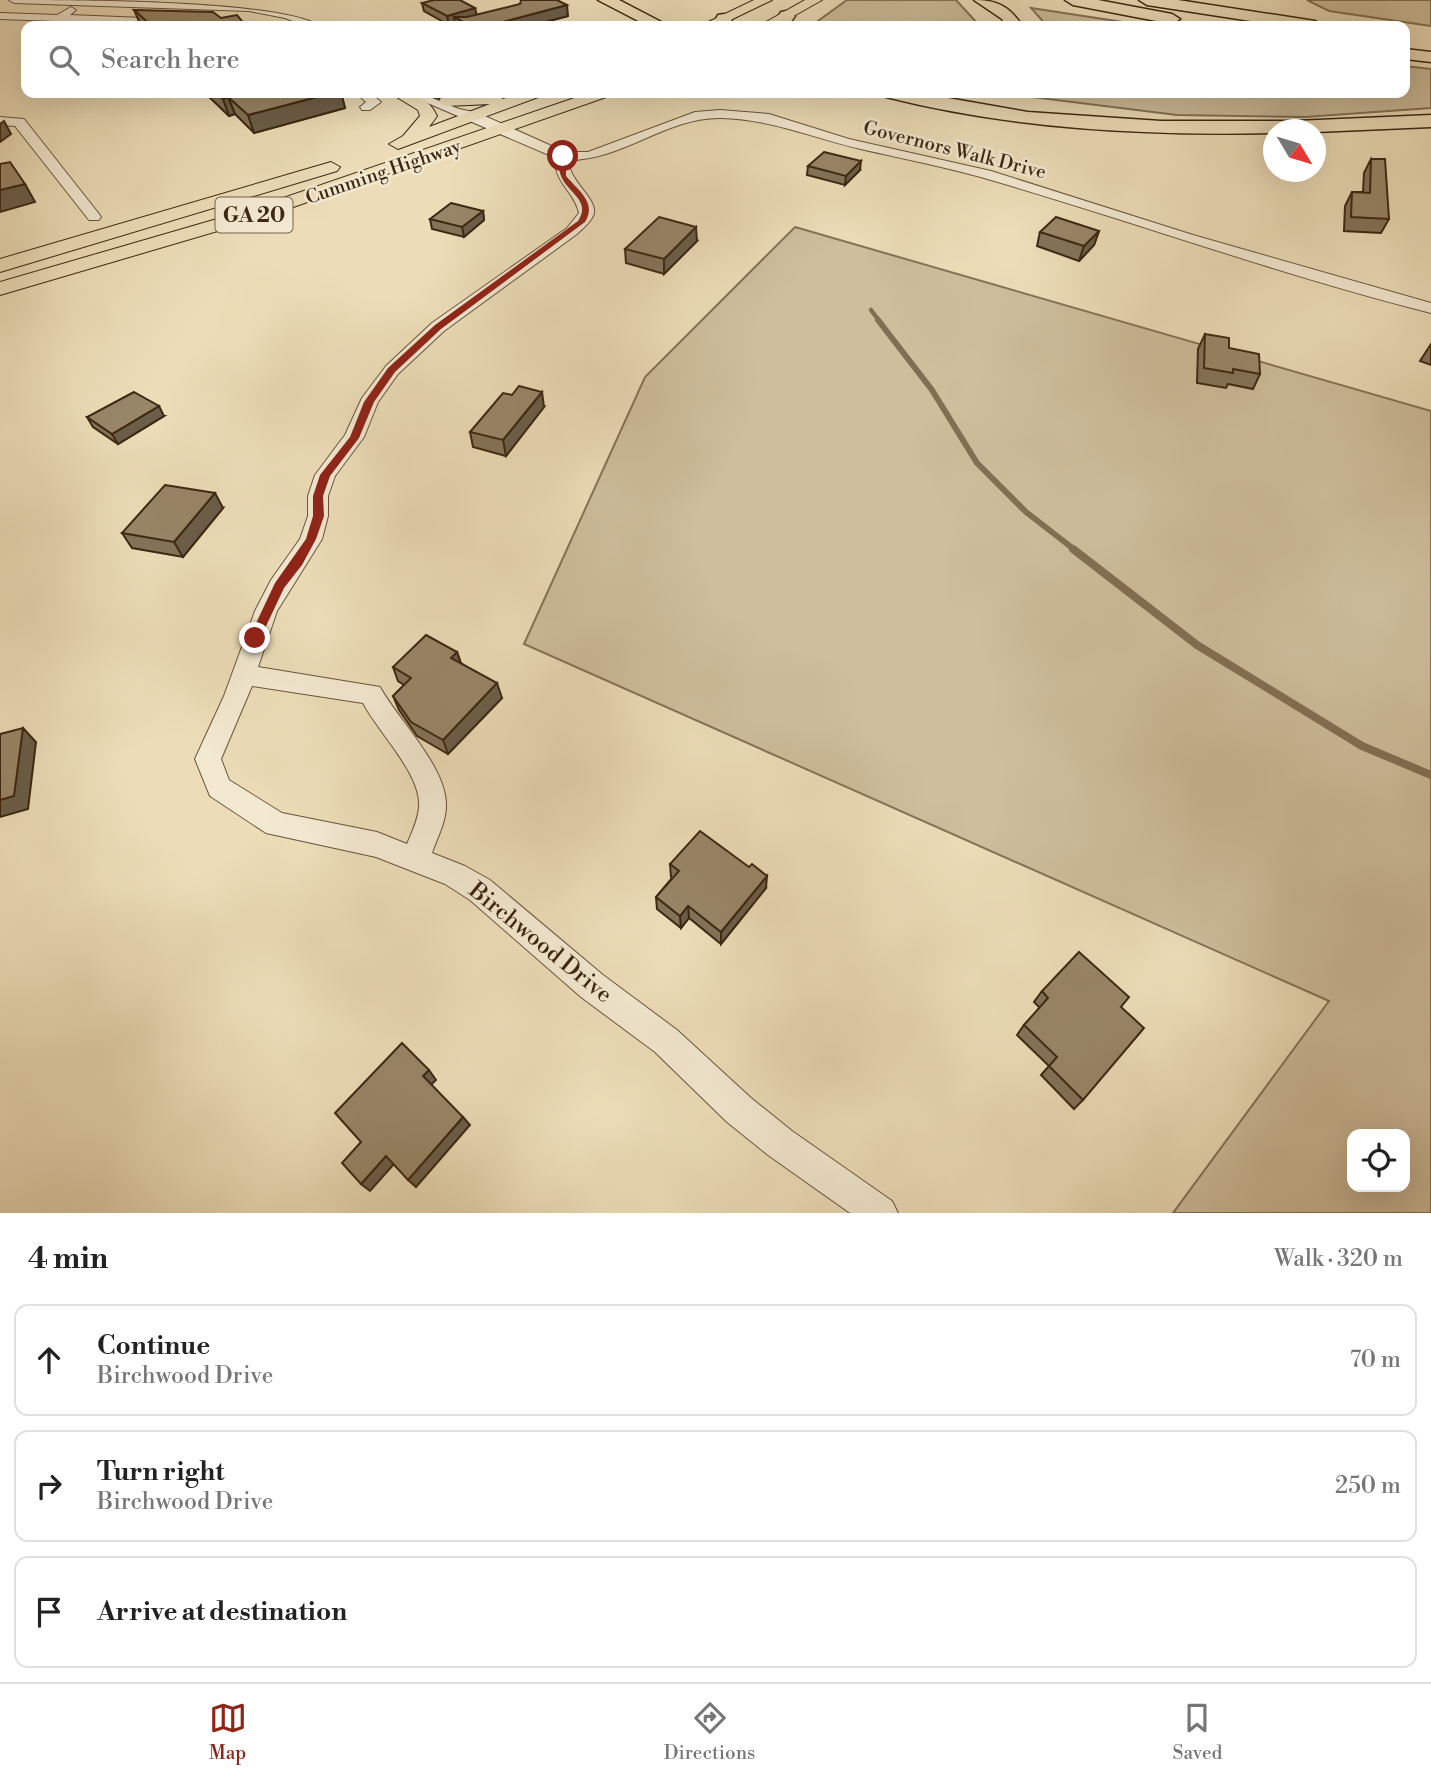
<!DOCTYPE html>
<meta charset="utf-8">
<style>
:root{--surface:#fff;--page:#f2f2f2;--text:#222;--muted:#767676;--line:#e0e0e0;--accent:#8f2418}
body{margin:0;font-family:"Libre Bodoni",serif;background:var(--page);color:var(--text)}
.controls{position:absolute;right:21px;bottom:21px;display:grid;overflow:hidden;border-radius:14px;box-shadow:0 7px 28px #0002}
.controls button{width:63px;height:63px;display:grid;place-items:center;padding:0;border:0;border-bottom:2px solid var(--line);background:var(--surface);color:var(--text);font:35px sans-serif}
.compass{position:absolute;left:1263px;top:119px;width:63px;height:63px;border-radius:50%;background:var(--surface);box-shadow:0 7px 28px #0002;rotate:128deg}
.stop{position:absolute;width:21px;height:21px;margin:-16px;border:5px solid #8f2418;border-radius:50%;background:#fff}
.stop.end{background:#8f2418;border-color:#fff;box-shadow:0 2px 7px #0008}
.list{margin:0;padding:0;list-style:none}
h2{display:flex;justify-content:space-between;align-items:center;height:91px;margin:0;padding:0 28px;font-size:30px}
h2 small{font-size:23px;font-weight:400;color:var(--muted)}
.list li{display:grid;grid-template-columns:46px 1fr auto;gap:21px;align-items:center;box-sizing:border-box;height:112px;margin:0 14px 14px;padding:0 14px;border:2px solid var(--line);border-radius:14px}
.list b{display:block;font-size:26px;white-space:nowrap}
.list p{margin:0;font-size:23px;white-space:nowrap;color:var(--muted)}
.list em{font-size:23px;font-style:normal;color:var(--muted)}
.icon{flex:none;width:38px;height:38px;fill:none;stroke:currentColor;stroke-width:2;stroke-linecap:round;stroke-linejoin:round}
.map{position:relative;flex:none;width:1431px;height:1213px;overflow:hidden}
.search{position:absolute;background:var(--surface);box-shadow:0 7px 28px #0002;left:21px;right:21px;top:21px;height:77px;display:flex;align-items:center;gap:18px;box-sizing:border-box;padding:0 24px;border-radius:14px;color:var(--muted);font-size:26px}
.sheet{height:469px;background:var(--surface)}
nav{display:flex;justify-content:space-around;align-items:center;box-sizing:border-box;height:98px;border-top:2px solid var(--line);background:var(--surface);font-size:19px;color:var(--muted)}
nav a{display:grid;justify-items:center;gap:4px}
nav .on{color:var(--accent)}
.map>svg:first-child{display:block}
</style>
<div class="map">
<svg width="1431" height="1213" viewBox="0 0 1431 1213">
<rect width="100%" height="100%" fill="#ecddb8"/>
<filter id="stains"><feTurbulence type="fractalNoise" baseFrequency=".00286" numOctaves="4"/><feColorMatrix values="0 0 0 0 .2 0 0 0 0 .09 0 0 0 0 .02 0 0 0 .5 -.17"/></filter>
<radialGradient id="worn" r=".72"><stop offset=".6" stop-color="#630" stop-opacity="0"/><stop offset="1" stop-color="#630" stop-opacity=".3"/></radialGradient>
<!-- green -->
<g fill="#cebe9c" stroke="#857256" stroke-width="2" fill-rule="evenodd">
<path d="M847,0H956L978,24L976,26H811Z"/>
<path d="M1307,0H1431V26L1329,11Z"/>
<path d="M1031,8L1149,26H1047Z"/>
<path d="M1405,66L1431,69V108L1305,117L1177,115L1000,93H1405Z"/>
<path d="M795,227L1431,411V1213H1173L1329,1001L524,644L645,377ZM1352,1134H1405V1187H1352Z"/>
</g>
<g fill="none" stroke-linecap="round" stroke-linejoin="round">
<!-- stream-far2 -->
<path stroke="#826f53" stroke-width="4.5" d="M871,310L880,322"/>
<!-- stream-far1 -->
<path stroke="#826f53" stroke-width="6" d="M878,320L932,390L977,463L1026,512L1075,550"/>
<!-- stream -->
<path stroke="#826f53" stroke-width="8" d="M1073,549L1197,645L1362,746L1431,775"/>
<defs>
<g id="minor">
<path d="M9,0C69,0 280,0 320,26H306L285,18L249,11L14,3Z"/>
<path d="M71,7L76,10L70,15L168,19L173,22L168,25L0,19V13L57,15Z"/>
<path d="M356,93H370L381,102L370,110H362L360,107L366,102Z"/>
<path d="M404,93H420L459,109L478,113L565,152H588L695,112L720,110L769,114L849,139L991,171L1193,235L1431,303V313C1280,275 1133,221 984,178C945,167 905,159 865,150C816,139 771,119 721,118C667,117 623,160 569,160C567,181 601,200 593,216C590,223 582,229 577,234L444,331L398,374L378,402L364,437L335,476L328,496V516L322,539L277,611L258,667L380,687C398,720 447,767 446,806C446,822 437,838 432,853L465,866L490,880L603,975L677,1030L751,1098L792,1131L892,1201L898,1213H850L768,1155L727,1122L655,1052L581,997L470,900L445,884L376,857L266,833L210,796L195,759L224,696L255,611L271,580L300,539L308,516V496L315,475L345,435L362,398L386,366L432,323L567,228L579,213C575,192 552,181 556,158ZM252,686L363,703C378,732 422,775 419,807C418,820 412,832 407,844L377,832L282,813L229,780L221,759Z"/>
<path d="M0,117L24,119L99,214L101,217L99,220H89L15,126L0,125Z"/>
</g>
<g id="major">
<path d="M754,0H772L718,26H700Z"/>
<path d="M805,0H822L776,26H759Z"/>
<path d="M390,93C410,92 428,96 437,116L429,127L490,104L447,106L441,104L439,101L441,98L495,94L503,99L521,93H543L541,96L398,149L389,144L403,136L420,116L418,110Z"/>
<path d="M589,93H611L609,96L262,218L0,295V282L248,210Z"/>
<path d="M331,162L340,167L337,171L0,272V259Z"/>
</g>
<g id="highway">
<path d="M598,0H619L669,26H648Z"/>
<path d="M974,0C996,0 1010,6 1022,26H1006L1002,19Z"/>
<path d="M1065,0H1098L1172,14L1180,19L1172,24L1073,5Z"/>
<path d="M1139,0H1178L1315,21L1323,26H1284L1147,5Z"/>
<path d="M787,11L795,16L788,26H772L781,12Z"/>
<path d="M724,14L732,19L728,26H712L718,15Z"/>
<path d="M1405,49L1431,52V62L1405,59Z"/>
<path d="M433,93H507C497,105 450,101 435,97Z"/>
<path d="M884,93H919L1028,112L1161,121H1295L1431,115V127L1316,132V130H1274V133C1143,136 1013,129 886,97Z"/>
</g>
</defs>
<!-- minor casing -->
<use href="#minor" stroke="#68543b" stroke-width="2"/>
<!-- major casing -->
<use href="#major" stroke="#3c2711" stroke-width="2"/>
<!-- highway casing -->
<use href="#highway" stroke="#3c2711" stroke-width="3"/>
<!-- minor -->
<use href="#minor" fill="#f3e9d1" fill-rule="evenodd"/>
<!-- major -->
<use href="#major" fill="#ecddb8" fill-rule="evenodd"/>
<!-- highway -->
<use href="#highway" fill="#ecddb8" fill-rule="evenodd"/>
</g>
<!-- wall -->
<g fill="#837359" stroke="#3c2711" stroke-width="2">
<path d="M422,3L476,15L568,16L530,26H456L455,23L449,25L424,11Z"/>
<path d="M134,10L221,18L246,26H141Z"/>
<path d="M205,93H341L345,108L254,133L235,114L229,116Z"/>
<path d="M1371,159L1389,219L1381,233L1344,231L1345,206L1352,192H1363L1364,173Z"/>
<path d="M808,166L860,170L845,185L807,175Z"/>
<path d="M483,211L484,220L464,237L432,229L430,219Z"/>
<path d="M1099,231L1094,245L1079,261L1037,246L1040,232Z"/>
<path d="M697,241L664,274L626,263L625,249Z"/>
<path d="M1205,334L1229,348L1260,374L1253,389L1228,384L1226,388L1197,383L1198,349Z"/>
<path d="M1431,344V365L1420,361Z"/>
<path d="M544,407L506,456L473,447L470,432Z"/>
<path d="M164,416L118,444L93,427L87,417Z"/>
<path d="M223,508L183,557L132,548L122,533Z"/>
<path d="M457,652L461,663L502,698L448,754L417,736L399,710L393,696L404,685L398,681L393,667Z"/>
<path d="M670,864L766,888L721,944L689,918L681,928L657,909L656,897L672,878L671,877Z"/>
<path d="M1042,991L1121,1007L1083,1100L1074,1109L1041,1075L1049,1066L1017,1035L1024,1025L1040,1008L1034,1002Z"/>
</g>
<!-- shaded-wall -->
<g fill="#6a5e49" stroke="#3c2711" stroke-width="2">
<path d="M567,5L568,16L530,26H487Z"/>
<path d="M475,8L477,16L461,21L454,17L455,23L449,25L447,16Z"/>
<path d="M332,93H341L345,108L254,133L248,115Z"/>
<path d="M228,97L235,114L229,116L223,99Z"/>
<path d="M4,121L11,134L0,142V124Z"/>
<path d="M861,161L860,170L845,185L846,176Z"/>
<path d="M25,184L35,202L0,212V190Z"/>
<path d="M483,211L484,220L464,237L462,227Z"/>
<path d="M696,227L697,241L664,274V259Z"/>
<path d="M1099,231L1094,245L1079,261L1084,246Z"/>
<path d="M542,392L544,407L506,456L503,440Z"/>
<path d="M159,406L164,416L118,444L112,434Z"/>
<path d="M215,493L223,508L183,557L174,542Z"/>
<path d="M457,652L462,667L451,658Z"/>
<path d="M497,683L502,698L448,754L443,740Z"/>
<path d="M23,728L36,742L28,809L0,817V800Z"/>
<path d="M767,876L766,888L721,944V932Z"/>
<path d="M688,906L689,918L681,928L680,916Z"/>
<path d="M429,1070L436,1080L431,1085L423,1076Z"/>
<path d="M463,1117L470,1125L416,1187L408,1180Z"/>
<path d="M386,1156L394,1164L370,1191L361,1184Z"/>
</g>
<!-- building -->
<g fill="#988668" stroke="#3c2711" stroke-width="2">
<path d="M434,0H460L475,8L447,16L422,3Z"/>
<path d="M521,0H557L567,5L487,26H471L454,17H467L520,4Z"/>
<path d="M134,10L213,12L221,18L237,15L246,26H152Z"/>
<path d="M216,93H332L248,115L228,97L223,99Z"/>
<path d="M824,152L861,161L846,176L808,166Z"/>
<path d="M1371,159H1385L1389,219L1351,217L1352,192L1370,193Z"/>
<path d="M10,162L25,184L0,190V164Z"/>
<path d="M451,203L483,211L462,227L430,219Z"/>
<path d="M659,217L696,227L664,259L625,249Z"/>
<path d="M1056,217L1099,231L1084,246L1040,232Z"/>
<path d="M1205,334L1229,338V348L1259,354L1260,374L1233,369V373L1204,368Z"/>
<path d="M519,386L542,392L503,440L470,432L503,393L512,395Z"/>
<path d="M134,392L159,406L112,434L87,417Z"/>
<path d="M165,485L215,493L174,542L122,533Z"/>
<path d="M426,635L457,652L451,658L497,683L443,740L411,722L393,696L411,678L393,667Z"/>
<path d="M23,728L14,796L0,800V734Z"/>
<path d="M700,831L749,867L752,864L767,876L721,932L688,906L680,916L656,897L679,871L670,864Z"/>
<path d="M1079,952L1129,997L1121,1007L1144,1028L1083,1100L1049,1066L1057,1057L1024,1025L1048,998L1042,991Z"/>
<path d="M402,1043L429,1070L423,1076L463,1117L408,1180L386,1156L361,1184L342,1163L361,1142L335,1113Z"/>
</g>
<!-- route -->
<path fill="#8f2418" d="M561,155L566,156V176C579,191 597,203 585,222L441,329L395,372L374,402L359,438L330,476L323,496L324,516L316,539L302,565L284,588L259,641H251L249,638L275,583L306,539L313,516V496L320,475L350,437L364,402L388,368L435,325L578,221C596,194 549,190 561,155Z"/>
<g text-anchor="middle" stroke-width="5" stroke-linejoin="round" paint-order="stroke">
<!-- far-street labels -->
<g font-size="19" fill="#3c2711" stroke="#f3e9d1">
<text transform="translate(955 149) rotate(14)" y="7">Governors Walk Drive</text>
<text transform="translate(383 171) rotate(-19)" y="7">Cumming Highway</text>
</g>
<!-- shield labels -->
<rect fill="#f3e9d1" stroke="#73614b" stroke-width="2" x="215.5" y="197.5" width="77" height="35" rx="5"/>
<g font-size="21" font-weight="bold" fill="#3c2711">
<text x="254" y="222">GA 20</text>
</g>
<!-- street labels -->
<g font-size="23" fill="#3c2711" stroke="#f3e9d1">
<text transform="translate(541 942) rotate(39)" y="8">Birchwood Drive</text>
</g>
</g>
<rect width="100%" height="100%" filter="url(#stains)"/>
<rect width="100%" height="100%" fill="url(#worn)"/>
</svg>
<div class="controls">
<button><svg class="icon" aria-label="locate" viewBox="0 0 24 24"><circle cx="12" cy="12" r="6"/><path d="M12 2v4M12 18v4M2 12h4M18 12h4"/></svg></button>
</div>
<svg class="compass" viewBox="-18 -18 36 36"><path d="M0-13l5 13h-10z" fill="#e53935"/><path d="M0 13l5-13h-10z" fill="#767676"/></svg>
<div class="stop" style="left:563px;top:156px"></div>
<div class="stop end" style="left:255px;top:638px"></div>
<div class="search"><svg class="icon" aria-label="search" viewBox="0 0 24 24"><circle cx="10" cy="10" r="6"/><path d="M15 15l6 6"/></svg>Search here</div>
</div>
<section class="sheet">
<h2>4 min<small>Walk · 320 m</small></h2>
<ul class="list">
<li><svg class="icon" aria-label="ahead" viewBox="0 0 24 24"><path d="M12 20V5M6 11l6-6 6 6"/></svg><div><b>Continue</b><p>Birchwood Drive</p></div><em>70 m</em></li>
<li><svg class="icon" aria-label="right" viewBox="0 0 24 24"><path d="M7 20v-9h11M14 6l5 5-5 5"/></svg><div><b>Turn right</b><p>Birchwood Drive</p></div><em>250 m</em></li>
<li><svg class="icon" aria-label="arrive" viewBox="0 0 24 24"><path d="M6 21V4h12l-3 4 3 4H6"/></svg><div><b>Arrive at destination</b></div></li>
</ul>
</section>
<nav>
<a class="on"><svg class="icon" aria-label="map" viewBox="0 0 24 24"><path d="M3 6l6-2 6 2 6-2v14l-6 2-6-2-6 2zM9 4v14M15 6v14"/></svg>Map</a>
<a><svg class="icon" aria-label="directions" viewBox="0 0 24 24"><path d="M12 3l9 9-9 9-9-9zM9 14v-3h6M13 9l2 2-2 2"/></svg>Directions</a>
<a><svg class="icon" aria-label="saved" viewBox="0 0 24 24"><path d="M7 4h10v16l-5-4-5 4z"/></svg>Saved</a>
</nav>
